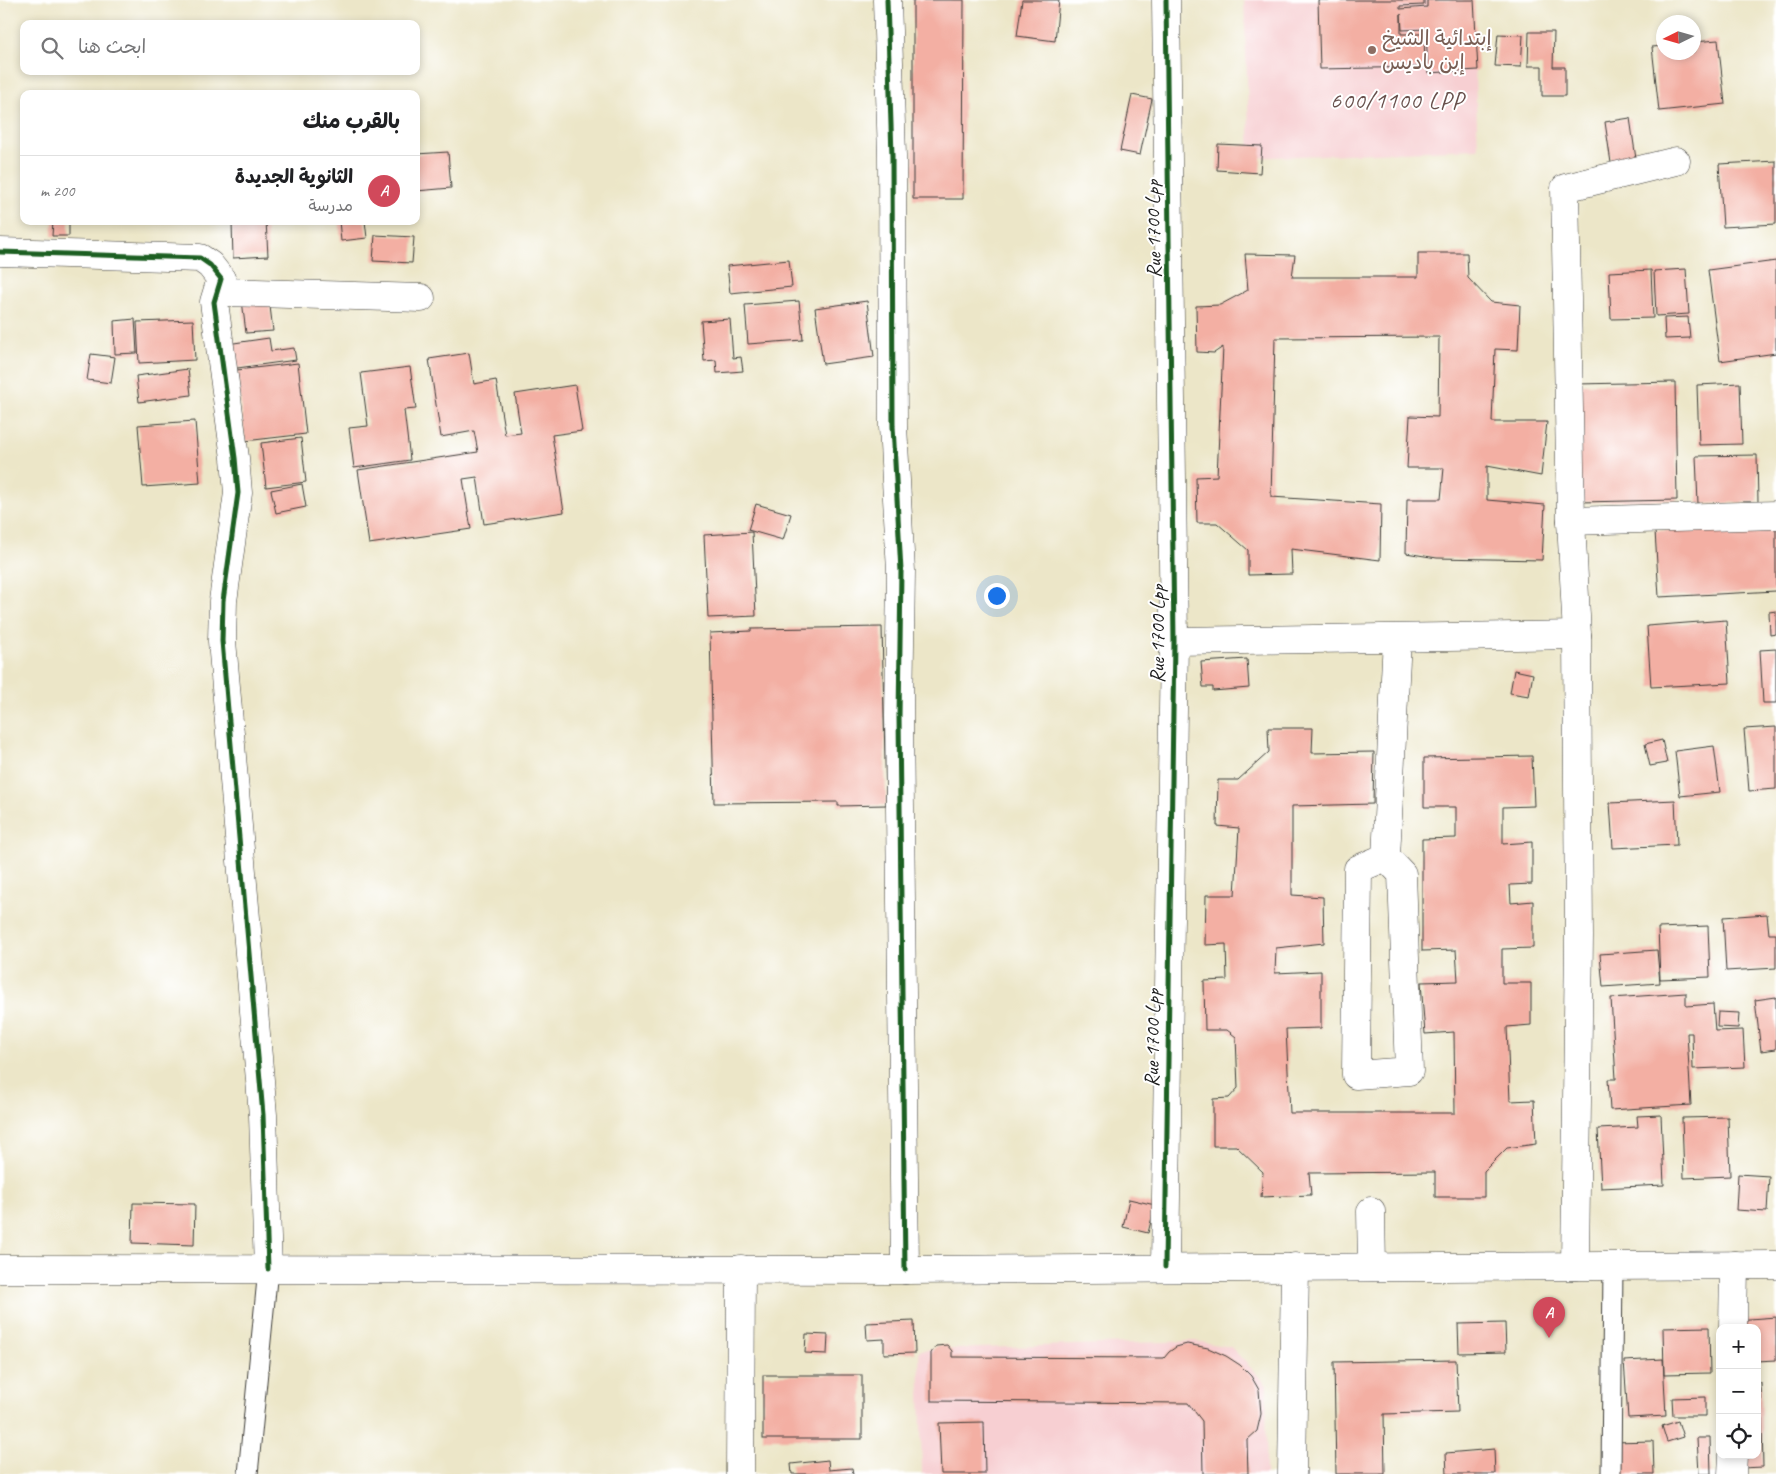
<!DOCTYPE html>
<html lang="ar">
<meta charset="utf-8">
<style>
:root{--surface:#fff;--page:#f2f2f2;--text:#202124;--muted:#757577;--line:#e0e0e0;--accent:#d1495b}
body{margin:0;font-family:Caveat,"Playpen Sans Arabic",sans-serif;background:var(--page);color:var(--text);direction:rtl}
.controls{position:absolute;right:15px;bottom:15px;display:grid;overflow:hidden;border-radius:10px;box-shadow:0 2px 8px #0003}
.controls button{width:45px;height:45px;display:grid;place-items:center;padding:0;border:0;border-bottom:1px solid var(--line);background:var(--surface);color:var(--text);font:25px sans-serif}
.compass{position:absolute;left:1656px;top:15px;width:45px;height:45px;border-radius:50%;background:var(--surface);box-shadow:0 2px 8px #0003;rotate:265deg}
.you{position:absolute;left:996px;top:595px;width:18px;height:18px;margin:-12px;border:4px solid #fff;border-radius:50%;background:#1a73e8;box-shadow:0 0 0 8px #1a73e833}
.badge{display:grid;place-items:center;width:32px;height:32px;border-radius:50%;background:var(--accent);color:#fff;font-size:16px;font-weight:700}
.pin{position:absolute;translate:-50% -41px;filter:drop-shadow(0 1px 2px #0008)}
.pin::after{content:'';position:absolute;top:26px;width:18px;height:15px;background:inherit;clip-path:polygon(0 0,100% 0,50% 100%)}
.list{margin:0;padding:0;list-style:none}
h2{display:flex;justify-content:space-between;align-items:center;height:65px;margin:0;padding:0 20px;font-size:21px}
h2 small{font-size:16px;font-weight:400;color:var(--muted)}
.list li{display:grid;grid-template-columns:32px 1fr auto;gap:15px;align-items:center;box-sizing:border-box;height:70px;padding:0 20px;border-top:1px solid var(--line)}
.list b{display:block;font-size:19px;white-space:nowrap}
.list p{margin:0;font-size:16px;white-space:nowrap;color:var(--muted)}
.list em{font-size:16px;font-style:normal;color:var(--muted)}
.icon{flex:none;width:28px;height:28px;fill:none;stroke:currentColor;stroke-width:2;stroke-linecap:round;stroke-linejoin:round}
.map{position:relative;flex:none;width:1776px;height:1474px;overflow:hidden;direction:ltr}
.search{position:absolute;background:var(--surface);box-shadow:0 2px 8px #0003;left:20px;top:20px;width:400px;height:55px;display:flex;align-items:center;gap:12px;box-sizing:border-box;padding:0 18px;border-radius:10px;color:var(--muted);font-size:19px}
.panel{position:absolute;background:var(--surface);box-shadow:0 2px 8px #0003;left:20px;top:90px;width:400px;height:135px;border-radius:10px;direction:rtl}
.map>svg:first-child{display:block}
</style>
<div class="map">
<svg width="1776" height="1474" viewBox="0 0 1776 1474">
<rect width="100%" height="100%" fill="#fff"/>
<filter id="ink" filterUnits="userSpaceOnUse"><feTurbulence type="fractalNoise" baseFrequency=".02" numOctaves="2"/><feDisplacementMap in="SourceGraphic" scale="10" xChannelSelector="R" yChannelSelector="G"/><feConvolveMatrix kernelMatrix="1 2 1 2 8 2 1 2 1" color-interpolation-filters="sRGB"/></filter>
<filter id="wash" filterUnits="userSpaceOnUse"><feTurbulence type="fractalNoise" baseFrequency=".0096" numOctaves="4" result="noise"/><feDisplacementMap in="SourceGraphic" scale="20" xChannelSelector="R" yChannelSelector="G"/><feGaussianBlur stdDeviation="1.12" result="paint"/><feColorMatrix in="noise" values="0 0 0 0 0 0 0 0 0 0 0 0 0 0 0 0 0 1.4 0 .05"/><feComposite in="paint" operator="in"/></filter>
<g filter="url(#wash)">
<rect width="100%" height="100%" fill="#ece6c8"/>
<!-- built -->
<g fill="#f7cfd2">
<path d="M1244,0H1472L1478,149L1250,158Z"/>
<path d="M1195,1341L1231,1347L1267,1385L1266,1474H922L919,1350Z"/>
</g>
<g id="blocks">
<!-- building -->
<g fill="#f3afa3">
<path d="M913,0H964L963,199H913Z"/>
<path d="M1022,0H1059L1055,41L1017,36Z"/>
<path d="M1318,0H1424V5L1400,6V9L1427,7V0H1474L1478,70L1428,73L1426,29L1402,30L1401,14V34H1424L1425,67L1320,69Z"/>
<path d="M1529,32H1554L1553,67H1565V96H1542V66H1528Z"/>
<path d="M1498,34L1523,35L1521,67L1495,66Z"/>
<path d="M1718,40L1725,104L1659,111L1652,47L1664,46V52H1694V42Z"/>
<path d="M1132,95L1152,99L1140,155L1120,151Z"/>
<path d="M1630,118L1636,159L1611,163L1605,122Z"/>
<path d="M1218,144L1262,146L1260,173L1217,170Z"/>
<path d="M448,152L451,188L416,191V154Z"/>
<path d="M1776,161V224L1723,227L1719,164Z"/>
<path d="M53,221H69V236H52Z"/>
<path d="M266,221L268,256L233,258L232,223Z"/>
<path d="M339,221H365L367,238L341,241Z"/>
<path d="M375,235L414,237L412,263L373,261Z"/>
<path d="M1418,253H1467L1468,278L1491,302L1520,305L1518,350L1495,349L1492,422H1547L1541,476L1487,466V500L1545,505L1542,560L1437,558L1406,553L1407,499H1441L1444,468H1407L1410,416L1438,417L1439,337L1275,338L1271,497L1381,504L1380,560L1291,549L1292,574L1248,575V550L1217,523H1197L1196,477L1217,476L1223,347L1214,353L1197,352L1196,306L1220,305L1248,290L1245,254L1295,255L1292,277H1418Z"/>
<path d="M789,260L792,287L730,293L727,266Z"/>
<path d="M1776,261V353L1720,361L1708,270Z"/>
<path d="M1686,269L1689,314L1656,316L1654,271Z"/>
<path d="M1651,270L1653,318L1611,319L1609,272Z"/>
<path d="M269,298L273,331L246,333L242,300Z"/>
<path d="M799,301L803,340L748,344L745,305Z"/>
<path d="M867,301L874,357L823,364L815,308Z"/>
<path d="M1688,317L1690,338L1665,339L1664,318Z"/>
<path d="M135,319L137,353L115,354L114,321Z"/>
<path d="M730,319L733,358L741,357L743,371L717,373L716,360L704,361L701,321Z"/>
<path d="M193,320L195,360L139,363L137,322Z"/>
<path d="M269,338L271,351L294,348L296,360L230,369L227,344Z"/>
<path d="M469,353L474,384L496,380L505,435L521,433L515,394L575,385L582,431L552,435L564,512L484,524L477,477L463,479L471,529L369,544L358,470L478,452L474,431L441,437L429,359Z"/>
<path d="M91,354L115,357L111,383L87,380Z"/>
<path d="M298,363L306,434L245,441L237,370Z"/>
<path d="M410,367L416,409L404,410L410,460L354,468L349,428L368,426L361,373Z"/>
<path d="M188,369L191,395L139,402L136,376Z"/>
<path d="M1675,382L1677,500L1580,502L1577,384Z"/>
<path d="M1740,383L1742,444L1699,445L1697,385Z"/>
<path d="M195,421L200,483L143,487L138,425Z"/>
<path d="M301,438L306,482L266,487L261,443Z"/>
<path d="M1757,455L1758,502L1698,504L1696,456Z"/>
<path d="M302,484L306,507L276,513L271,490Z"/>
<path d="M756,504L791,514L783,540L748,530Z"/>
<path d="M1776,525V591L1659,597L1655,531Z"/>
<path d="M752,532L756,616L708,618L704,535Z"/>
<path d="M1776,611V634L1770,635L1769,612Z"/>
<path d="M1726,620L1730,683L1651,687L1647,626Z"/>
<path d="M882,627L886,805L838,806V802L714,803L710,633L751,631V629Z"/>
<path d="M1776,649V703H1763L1760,650Z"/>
<path d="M1247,659L1249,688L1213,691V687H1203L1201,662Z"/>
<path d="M1514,670L1533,674L1529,696L1510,693Z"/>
<path d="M1776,727V789L1749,791L1744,729Z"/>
<path d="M1268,728H1313L1312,753L1374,752L1373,804L1292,806V895L1323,897L1324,943L1276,948L1275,973L1321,971V1028L1286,1029L1290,1113H1455L1454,1032L1425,1034L1421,982L1458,981L1456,950L1422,951V839L1456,838V807H1424V758L1532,756L1534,806L1503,807V844L1532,842V884L1510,885L1511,903L1533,901V948L1502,949V983H1531V1025L1507,1027L1510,1101L1534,1100L1536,1144L1507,1148L1484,1171V1197H1435V1172L1309,1173L1311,1195L1261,1197L1263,1172L1236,1146H1213V1099L1229,1098L1238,1088L1236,1037L1227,1030H1205L1204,981L1227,980L1226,944L1205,945L1206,895H1235L1239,828L1217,826L1218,780H1238L1269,752Z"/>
<path d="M1662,740L1667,763L1650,766L1645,744Z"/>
<path d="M1714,746L1720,792L1680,796L1675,751Z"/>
<path d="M1675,800L1677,845L1613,848L1610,803Z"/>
<path d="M1767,914L1769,934H1776V968L1726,971L1723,917Z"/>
<path d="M1708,926L1710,977L1660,979L1658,928Z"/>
<path d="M1657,950L1660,983L1603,987L1600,954Z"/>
<path d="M1686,993V1006L1713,1004L1715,1031L1743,1030L1745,1067L1693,1069L1692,1033H1687L1691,1105L1610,1110L1608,1079H1616L1611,998Z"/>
<path d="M1776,997V1049L1761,1051L1755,1000Z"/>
<path d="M1718,1012L1739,1013L1738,1028L1717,1027Z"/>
<path d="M1661,1115L1664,1185L1601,1188L1598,1129L1638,1127L1637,1116Z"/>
<path d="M1728,1117L1730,1176L1684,1178L1682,1118Z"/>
<path d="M1738,1174L1769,1176L1767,1212L1736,1210Z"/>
<path d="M1129,1199L1155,1205L1148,1233L1123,1227Z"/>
<path d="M133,1203L195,1204L194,1245L132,1243Z"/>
<path d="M1776,1317V1360L1757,1361V1328H1736V1320Z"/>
<path d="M914,1321L915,1353L884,1354V1339L867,1340L866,1323Z"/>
<path d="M1505,1323L1506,1352L1459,1353L1458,1324Z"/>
<path d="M1709,1327L1710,1373L1664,1374L1663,1328Z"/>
<path d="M806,1334L828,1335L827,1354L805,1353Z"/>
<path d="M1187,1344L1208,1348L1226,1356L1240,1365L1251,1376L1259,1390L1261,1414L1257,1431L1247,1440L1248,1474H1203L1202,1421L1188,1403L931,1401V1353L936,1346L947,1345L952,1351V1357L1164,1358L1169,1352L1176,1347Z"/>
<path d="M1663,1359L1666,1416L1628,1418L1624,1361Z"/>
<path d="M1456,1360L1458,1412L1384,1414L1385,1474H1336L1334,1362Z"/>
<rect x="763" y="1375" width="99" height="64"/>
<path d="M1757,1383H1761L1763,1467L1742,1468L1741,1455H1757Z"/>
<path d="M1705,1397V1416H1673L1672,1398Z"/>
<path d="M1678,1421L1683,1437L1667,1442L1662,1426Z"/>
<path d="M984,1422L985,1474H941L939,1423Z"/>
<path d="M1697,1438H1710L1711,1474H1699Z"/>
<path d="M1653,1441L1654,1474H1614L1613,1442Z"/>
<path d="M1494,1449L1495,1474H1447L1446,1453Z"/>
<path d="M828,1460L829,1470L852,1468L853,1474H792L791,1464Z"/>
</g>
</g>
</g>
<g filter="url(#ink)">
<use href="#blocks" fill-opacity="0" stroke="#3b3a36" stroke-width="1"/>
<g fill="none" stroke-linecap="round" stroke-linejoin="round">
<defs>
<g id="lane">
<path d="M248,1474L268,1269"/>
<path d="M1611,1474L1613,1265"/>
</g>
<g id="street">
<path d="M887,0L892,156L893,426L901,571L899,716L905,1270"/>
<path d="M0,252L200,258L210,265L221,279L214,302L235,458L238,493L223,601L222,641L263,1115L268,1269"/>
<path d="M221,279L227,292L421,298"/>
<path d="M1571,521L1776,515"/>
<path d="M1174,641L1577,635"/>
<path d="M1386,857L1358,869L1356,1075L1409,1071L1402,874L1386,857L1397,639"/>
<path d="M1371,1211L1372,1267"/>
<path d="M1575,1266L1579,936L1577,635L1571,521L1565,188L1676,161"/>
<path d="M1165,1267L1174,641L1166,0"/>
<path d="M1733,1328L1734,1265"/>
<path d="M740,1474L741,1269"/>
<path d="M1292,1474L1295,1267"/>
<path d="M1732,1474L1733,1455"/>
</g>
<path id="primary" d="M0,1269L905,1270L1776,1265"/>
</defs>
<!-- lane casing -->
<use href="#lane" stroke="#3b3a36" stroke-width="21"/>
<!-- street casing -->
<use href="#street" stroke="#3b3a36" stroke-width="29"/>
<!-- primary casing -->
<use href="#primary" stroke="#3b3a36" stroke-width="29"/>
<!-- lane -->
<use href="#lane" stroke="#fff" stroke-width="19"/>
<!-- street -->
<use href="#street" stroke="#fff" stroke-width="28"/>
<!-- primary -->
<use href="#primary" stroke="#fff" stroke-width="28"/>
<defs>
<g id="cycleway">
<path d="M887,0L892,156L893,426L901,571L899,716L905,1270"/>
<path d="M0,252L200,258L210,265L221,279L214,302L235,458L238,493L223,601L222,641L263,1115L268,1269"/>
<path d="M1165,1267L1174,641L1166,0"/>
</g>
</defs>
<!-- cycleway casing -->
<use href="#cycleway" stroke="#fff" stroke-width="8"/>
<!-- cycleway -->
<use href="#cycleway" stroke="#1b5e20" stroke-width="5"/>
</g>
</g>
<!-- markers -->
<circle fill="#8d6e63" stroke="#fff" stroke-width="2" cx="1372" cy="50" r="5"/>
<g text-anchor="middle" stroke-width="4" stroke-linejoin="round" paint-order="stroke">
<!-- education labels -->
<g font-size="21" fill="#785e54" stroke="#fff" text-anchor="start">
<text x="1382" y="45">إبتدائية الشيخ<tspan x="1382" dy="24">إبن باديس</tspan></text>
</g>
<!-- street labels -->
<g font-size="21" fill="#1c1c1c" stroke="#fff">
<text transform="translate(1153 229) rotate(-91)" y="7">Rue 1700 Lpp</text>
<text transform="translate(1157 634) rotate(-90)" y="7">Rue 1700 Lpp</text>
<text transform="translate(1152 1038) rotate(-89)" y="7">Rue 1700 Lpp</text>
</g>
<!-- quarter labels -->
<g font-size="24" letter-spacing="1" fill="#674f4b" stroke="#fff">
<text x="1397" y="108">600/1100 LPP</text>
</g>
</g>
</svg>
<div class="controls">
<button>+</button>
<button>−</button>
<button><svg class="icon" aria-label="locate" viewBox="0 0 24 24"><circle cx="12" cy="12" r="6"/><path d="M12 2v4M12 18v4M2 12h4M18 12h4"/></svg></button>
</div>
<svg class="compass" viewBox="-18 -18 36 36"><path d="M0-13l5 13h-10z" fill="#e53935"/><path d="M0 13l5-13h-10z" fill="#757577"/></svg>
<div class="you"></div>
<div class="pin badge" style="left:1549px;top:1338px">A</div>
<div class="search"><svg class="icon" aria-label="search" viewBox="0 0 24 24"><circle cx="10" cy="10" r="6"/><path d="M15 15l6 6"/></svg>ابحث هنا</div>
<section class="panel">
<h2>بالقرب منك<small></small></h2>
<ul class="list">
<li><span class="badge">A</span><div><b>الثانوية الجديدة</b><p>مدرسة</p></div><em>200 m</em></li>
</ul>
</section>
</div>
